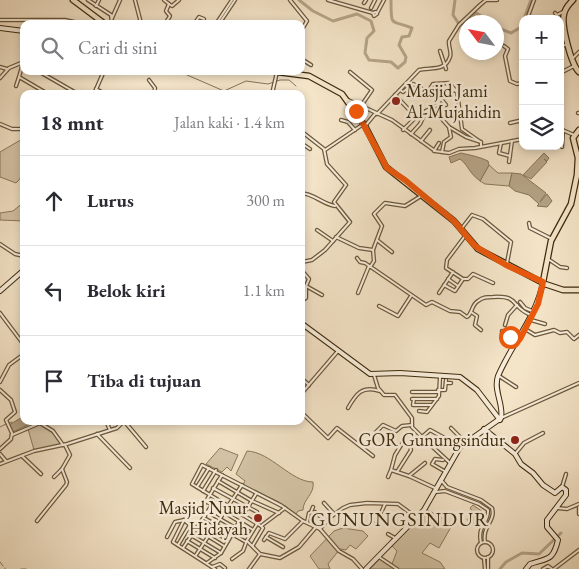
<!DOCTYPE html>
<html lang="id">
<meta charset="utf-8">
<style>
:root{--surface:#fff;--page:#f2f2f3;--text:#2b2b33;--muted:#7c7c81;--line:#e1e1e2}
body{margin:0;font-family:"EB Garamond",serif;background:var(--page);color:var(--text)}
.controls{position:absolute;right:15px;top:15px;display:grid;overflow:hidden;border-radius:10px;box-shadow:0 2px 8px #0003}
.controls button{width:45px;height:45px;display:grid;place-items:center;padding:0;border:0;border-bottom:1px solid var(--line);background:var(--surface);color:var(--text);font:25px sans-serif}
.compass{position:absolute;left:459px;top:15px;width:45px;height:45px;border-radius:50%;background:var(--surface);box-shadow:0 2px 8px #0003;rotate:302deg}
.stop{position:absolute;width:15px;height:15px;margin:-11px;border:4px solid #ea580c;border-radius:50%;background:#fff}
.stop.end{background:#ea580c;border-color:#fff;box-shadow:0 1px 5px #0008}
.list{margin:0;padding:0;list-style:none}
h2{display:flex;justify-content:space-between;align-items:center;height:65px;margin:0;padding:0 20px;font-size:21px}
h2 small{font-size:16px;font-weight:400;color:var(--muted)}
.list li{display:grid;grid-template-columns:32px 1fr auto;gap:15px;align-items:center;box-sizing:border-box;height:90px;padding:0 20px;border-top:1px solid var(--line)}
.list b{display:block;font-size:19px;white-space:nowrap}
.list em{font-size:16px;font-style:normal;color:var(--muted)}
.icon{flex:none;width:28px;height:28px;fill:none;stroke:currentColor;stroke-width:2;stroke-linecap:round;stroke-linejoin:round}
.map{position:relative;flex:none;width:579px;height:569px;overflow:hidden}
.search{position:absolute;background:var(--surface);box-shadow:0 2px 8px #0003;left:20px;top:20px;width:285px;height:55px;display:flex;align-items:center;gap:12px;box-sizing:border-box;padding:0 18px;border-radius:10px;color:var(--muted);font-size:19px}
.panel{position:absolute;background:var(--surface);box-shadow:0 2px 8px #0003;left:20px;top:90px;width:285px;height:335px;border-radius:10px}
.map>svg:first-child{display:block}
</style>
<div class="map">
<svg width="579" height="569" viewBox="0 0 579 569">
<rect width="100%" height="100%" fill="#f4e4c8"/>
<filter id="stains"><feTurbulence type="fractalNoise" baseFrequency=".004" numOctaves="4"/><feColorMatrix values="0 0 0 0 .2 0 0 0 0 .09 0 0 0 0 .02 0 0 0 .5 -.17"/></filter>
<radialGradient id="worn" r=".72"><stop offset=".6" stop-color="#630" stop-opacity="0"/><stop offset="1" stop-color="#630" stop-opacity=".3"/></radialGradient>
<!-- green -->
<g fill="#d5c5a8" stroke="#8a785a">
<path d="M24,138C24,153 28,173 16,183L0,177V152Z"/>
<path d="M489,165L498,173H512L509,186L485,184L480,181Z"/>
<path d="M24,202V221L0,220V213L13,211Z"/>
<path d="M40,424L53,433L61,444L34,450L28,429Z"/>
<path d="M220,448L238,455L231,471L227,467L222,472L206,464Z"/>
<path d="M247,451C271,452 291,482 313,482C315,494 303,499 303,510L298,511L296,514L279,502L243,485L245,481L236,474Z"/>
<path d="M473,505L483,512L482,514L484,517L474,527L467,520L472,511L470,508Z"/>
<path d="M426,509L445,520L451,527L439,548L430,543L422,553L440,562L445,569H366L380,556L392,564L397,551L391,545Z"/>
<path d="M343,528L363,531L368,536L356,549L350,545L346,550L340,549L328,564L330,569H319L310,556L334,531Z"/>
</g>
<!-- water -->
<g fill="#b6a588" stroke="#867457">
<path d="M461,153C470,155 480,157 488,161L489,165L480,181C468,172 469,166 460,159L451,163L449,157Z"/>
<path d="M544,153L549,158L547,161L544,159L547,162L531,179L523,175Z"/>
<path d="M512,173L521,174L546,193L540,202L547,194L552,201L547,207L537,206L539,204L529,195L515,191L509,186Z"/>
<path d="M24,416V421H36L13,432L9,425Z"/>
</g>
<g fill="none" stroke-linecap="round" stroke-linejoin="round">
<!-- stream -->
<g stroke="#867457" stroke-width="1">
<path d="M178,71L224,91L246,81L268,84L280,80H289L296,86"/>
<path d="M9,423L12,422"/>
<path d="M0,427L6,424"/>
<path d="M0,562L3,566"/>
<path d="M5,568V569"/>
<path d="M21,569H26"/>
</g>
<!-- river -->
<g stroke="#b6a588" stroke-width="3">
<path d="M299,0L313,11L333,21L357,14L371,21L374,31L367,38L365,53L369,60L391,62L398,68L405,62L406,57L399,45L402,37L409,36L412,28C391,19 391,29 391,0"/>
<path d="M455,0L453,15L459,24H463L476,13L491,22"/>
<path d="M524,19L531,0"/>
<path d="M496,27L511,33L523,26"/>
<path d="M500,569L506,562L522,553L539,554L561,533"/>
</g>
<defs>
<g id="street">
<path d="M88,0L111,15L112,24"/>
<path d="M135,0L141,23"/>
<path d="M164,0L169,4"/>
<path d="M290,0L307,21L301,31"/>
<path d="M328,0L373,13"/>
<path d="M364,3L366,0"/>
<path d="M169,4L172,6L179,0"/>
<path d="M96,6L99,0"/>
<path d="M371,8L375,0"/>
<path d="M376,12L377,14L374,16L373,13Z"/>
<path d="M377,13L384,0"/>
<path d="M555,13L557,15L563,12"/>
<path d="M112,18L120,0"/>
<path d="M527,19L534,0"/>
<path d="M0,20H65L83,24"/>
<path d="M165,24L170,16L166,11L169,4"/>
<path d="M194,24L199,17L204,19"/>
<path d="M216,24L232,0"/>
<path d="M219,24L235,0"/>
<path d="M504,46L508,49L505,56L510,81L517,84L523,83"/>
<path d="M560,46L566,45"/>
<path d="M440,51L446,69"/>
<path d="M573,58L579,52"/>
<path d="M301,59L303,60L301,63"/>
<path d="M303,60L311,65"/>
<path d="M23,63L19,77L48,94"/>
<path d="M0,67L7,69"/>
<path d="M38,71L78,94"/>
<path d="M350,72L372,90L361,106"/>
<path d="M560,73L574,66"/>
<path d="M0,78L9,68L21,63"/>
<path d="M149,80L155,88L154,94"/>
<path d="M16,86L19,77"/>
<path d="M96,89L105,94"/>
<path d="M400,90L403,92L413,84L428,92L433,84L449,83L457,92L462,129L479,141"/>
<path d="M94,94L104,71"/>
<path d="M272,94L277,72"/>
<path d="M395,95L416,117"/>
<path d="M441,99L446,105"/>
<path d="M348,100L392,120L435,151L449,153L459,149L475,148L523,139"/>
<path d="M433,109L449,127L451,137L444,142L442,152"/>
<path d="M578,113H579"/>
<path d="M377,114L419,70C430,67 445,72 450,57C452,52 448,46 449,41L459,25L480,5L486,0H497"/>
<path d="M341,120L348,122L355,130"/>
<path d="M510,123L523,120"/>
<path d="M0,124L12,129H24"/>
<path d="M365,126L375,114"/>
<path d="M449,127L466,137L481,142V146"/>
<path d="M560,129L574,135"/>
<path d="M403,130L416,117L426,111"/>
<path d="M301,131L324,149L327,164L346,185L334,202L350,222L325,250L312,260L302,262L301,276"/>
<path d="M411,134L420,124L426,111L437,105L444,94L455,90"/>
<path d="M421,141L430,130"/>
<path d="M301,143L310,149"/>
<path d="M501,143L499,153L510,156"/>
<path d="M562,147L563,130"/>
<path d="M325,150L362,125"/>
<path d="M434,151L439,143"/>
<path d="M509,162L512,141"/>
<path d="M301,193C315,194 322,204 335,206"/>
<path d="M529,223L530,228L552,239"/>
<path d="M462,228L472,215L483,219L511,242L507,263"/>
<path d="M317,230L333,241"/>
<path d="M465,236L447,260L446,268L463,279H468L473,274L493,283"/>
<path d="M336,237L359,248L373,250"/>
<path d="M377,240L392,252"/>
<path d="M0,244L15,254L24,256"/>
<path d="M357,258L360,262L365,263L426,305L432,302L450,311L460,312L467,317C473,313 471,305 478,301C483,297 487,297 493,297C520,295 510,307 531,315"/>
<path d="M548,259L560,267L567,268"/>
<path d="M370,267L374,261L373,250L382,226L374,214L385,203L405,206L421,196"/>
<path d="M303,272L309,279L306,286"/>
<path d="M448,279L458,286"/>
<path d="M444,285L455,291L463,279"/>
<path d="M358,293L369,266"/>
<path d="M439,293L453,272"/>
<path d="M301,301L306,298V286L322,295"/>
<path d="M520,302L525,308L532,311"/>
<path d="M379,306L398,316L411,296"/>
<path d="M471,312L477,316L475,325L481,330"/>
<path d="M0,313L24,345"/>
<path d="M531,320L545,324"/>
<path d="M505,325L508,315L517,305"/>
<path d="M525,329L535,335L554,330L560,333L567,332L574,339L579,335"/>
<path d="M508,330L510,338H517"/>
<path d="M502,331V336L509,337"/>
<path d="M374,375L378,388L384,395H395L412,418V427L422,437L430,430L459,446"/>
<path d="M499,376L516,387"/>
<path d="M301,378L309,385"/>
<path d="M0,382L9,365L24,354"/>
<path d="M446,383H451"/>
<path d="M0,390L11,400L15,412L6,420L12,433L11,439L0,449"/>
<path d="M438,390H445L446,380"/>
<path d="M412,392H438"/>
<path d="M301,394L338,351"/>
<path d="M412,399H437"/>
<path d="M414,399L413,405H432"/>
<path d="M348,408C356,394 362,385 380,391"/>
<path d="M419,411L427,412L439,396L440,377"/>
<path d="M301,412L328,438L337,428L373,456"/>
<path d="M501,418L579,383"/>
<path d="M106,421L110,430"/>
<path d="M124,421L146,447"/>
<path d="M451,428L465,442"/>
<path d="M376,432L383,425L396,431L402,426L412,425"/>
<path d="M97,434L130,468"/>
<path d="M12,435L40,423L53,431L63,445"/>
<path d="M0,454L6,461"/>
<path d="M515,454L524,443L543,433"/>
<path d="M22,456L41,474"/>
<path d="M443,460L435,459L432,464L446,472"/>
<path d="M0,464L34,451L67,444L117,428L124,421"/>
<path d="M391,470L395,455L403,442"/>
<path d="M397,472L409,476L425,463"/>
<path d="M409,476L437,489"/>
<path d="M54,477L62,469L70,455L65,445"/>
<path d="M388,477L391,470L397,472L411,450L409,443L422,437L450,463"/>
<path d="M441,480L447,487L481,500L492,508C496,521 482,526 485,542"/>
<path d="M218,481L252,501L279,513"/>
<path d="M197,487L209,468"/>
<path d="M562,487L566,474"/>
<path d="M213,488L257,512"/>
<path d="M203,491L216,470"/>
<path d="M436,492L445,491L479,504L488,510C489,523 477,525 481,543"/>
<path d="M206,501L253,530"/>
<path d="M324,503L334,514"/>
<path d="M579,507V514"/>
<path d="M557,508L567,509L579,504"/>
<path d="M208,512L249,536"/>
<path d="M311,512L313,507"/>
<path d="M243,515L256,494"/>
<path d="M205,516L200,511L222,475"/>
<path d="M204,518L246,542L257,524"/>
<path d="M37,521L66,485L67,482L62,469"/>
<path d="M307,522L309,513L315,512L327,522"/>
<path d="M377,522L385,504"/>
<path d="M199,523L228,540"/>
<path d="M190,525L184,520L173,542L215,569"/>
<path d="M261,526L192,484L202,465L282,506L303,521L320,529L339,551L353,559L362,569"/>
<path d="M320,529L328,519L343,508L350,505L367,503L398,504L417,518"/>
<path d="M388,534L395,538"/>
<path d="M191,535L221,553"/>
<path d="M167,537L175,522L184,520"/>
<path d="M266,537L283,547"/>
<path d="M264,540L269,533L285,539L303,521"/>
<path d="M187,541L215,558"/>
<path d="M247,541L260,554L280,558L299,547L316,527"/>
<circle cx="485" cy="550" r="8"/>
<path d="M178,545L190,525L224,546"/>
<path d="M253,545L263,528L261,526L285,508"/>
<path d="M183,548L216,499"/>
<path d="M196,555L242,485"/>
<path d="M379,557L397,569"/>
<path d="M488,557V569"/>
<path d="M232,559L243,551L246,543"/>
<path d="M484,559L485,569"/>
<path d="M207,563L221,553L239,522"/>
<path d="M212,567L220,564L225,568"/>
<path d="M249,569L260,554"/>
<path d="M543,569L548,566L552,569"/>
<path d="M554,569L579,550"/>
</g>
<g id="secondary">
<path d="M0,28L24,31"/>
<path d="M0,291L24,270"/>
<path d="M301,323L370,374L400,373L460,377L477,390L500,420"/>
<path d="M484,429L515,454L521,464L533,473L543,485L555,493L562,487L566,490V495L547,520V527L558,540C553,561 548,558 530,564L526,569"/>
<path d="M366,569L424,510L460,447L501,418C504,405 493,390 498,376C512,343 536,318 543,282"/>
</g>
<g id="primary">
<path d="M73,0L105,24"/>
<path d="M573,0C569,4 565,8 564,14C561,25 571,64 579,72"/>
<path d="M138,24H146"/>
<path d="M270,71L309,76L342,94L365,126L386,167L454,221L478,249L545,284L563,290H579"/>
<path d="M543,282L551,241L571,204L577,175L578,158L573,138L579,130"/>
</g>
</defs>
<!-- street casing -->
<use href="#street" stroke="#6c593c" stroke-width="4.5"/>
<!-- secondary casing -->
<use href="#secondary" stroke="#3e2b0d" stroke-width="6"/>
<!-- primary casing -->
<use href="#primary" stroke="#3e2b0d" stroke-width="7"/>
<!-- street -->
<use href="#street" stroke="#f8eddb" stroke-width="2"/>
<!-- secondary -->
<use href="#secondary" stroke="#f8eddb" stroke-width="4"/>
<!-- primary -->
<use href="#primary" stroke="#f4e4c8" stroke-width="4.5"/>
</g>
<g fill="none" stroke-linecap="round" stroke-linejoin="round">
<!-- route -->
<path stroke="#ea580c" stroke-width="6" d="M356,111L387,168L405,180L454,221L475,246L506,265L543,282L538,304L520,339L510,337"/>
</g>
<!-- markers -->
<g fill="#8f2418" stroke="#f8eddb" stroke-width="2">
<circle cx="396" cy="101" r="5"/>
<circle cx="515" cy="440" r="5"/>
<circle cx="258" cy="518" r="5"/>
</g>
<g text-anchor="middle" stroke-width="5" stroke-linejoin="round" paint-order="stroke">
<!-- poi labels -->
<g font-size="18" fill="#3e2b0d" stroke="#f8eddb" text-anchor="end">
<text x="406" y="97" text-anchor="start">Masjid Jami<tspan x="406" dy="21">Al-Mujahidin</tspan></text>
<text x="505" y="446">GOR Gunungsindur</text>
<text x="248" y="514">Masjid Nuur<tspan x="248" dy="21">Hidayah</tspan></text>
</g>
<!-- quarter labels -->
<g font-size="20" letter-spacing="1" fill="#3e2b0d" stroke="#f8eddb">
<text x="400" y="526">GUNUNGSINDUR</text>
</g>
</g>
<rect width="100%" height="100%" filter="url(#stains)"/>
<rect width="100%" height="100%" fill="url(#worn)"/>
</svg>
<div class="controls">
<button>+</button>
<button>−</button>
<button><svg class="icon" aria-label="layers" viewBox="0 0 24 24"><path d="M12 4l9 5-9 5-9-5zM3 14l9 5 9-5"/></svg></button>
</div>
<svg class="compass" viewBox="-18 -18 36 36"><path d="M0-13l5 13h-10z" fill="#e53935"/><path d="M0 13l5-13h-10z" fill="#7c7c81"/></svg>
<div class="stop" style="left:510px;top:337px"></div>
<div class="stop end" style="left:356px;top:111px"></div>
<div class="search"><svg class="icon" aria-label="search" viewBox="0 0 24 24"><circle cx="10" cy="10" r="6"/><path d="M15 15l6 6"/></svg>Cari di sini</div>
<section class="panel">
<h2>18 mnt<small>Jalan kaki · 1.4 km</small></h2>
<ul class="list">
<li><svg class="icon" aria-label="ahead" viewBox="0 0 24 24"><path d="M12 20V5M6 11l6-6 6 6"/></svg><div><b>Lurus</b></div><em>300 m</em></li>
<li><svg class="icon" aria-label="left" viewBox="0 0 24 24"><path d="M17 20v-9H6M10 6l-5 5 5 5"/></svg><div><b>Belok kiri</b></div><em>1.1 km</em></li>
<li><svg class="icon" aria-label="arrive" viewBox="0 0 24 24"><path d="M6 21V4h12l-3 4 3 4H6"/></svg><div><b>Tiba di tujuan</b></div></li>
</ul>
</section>
</div>
